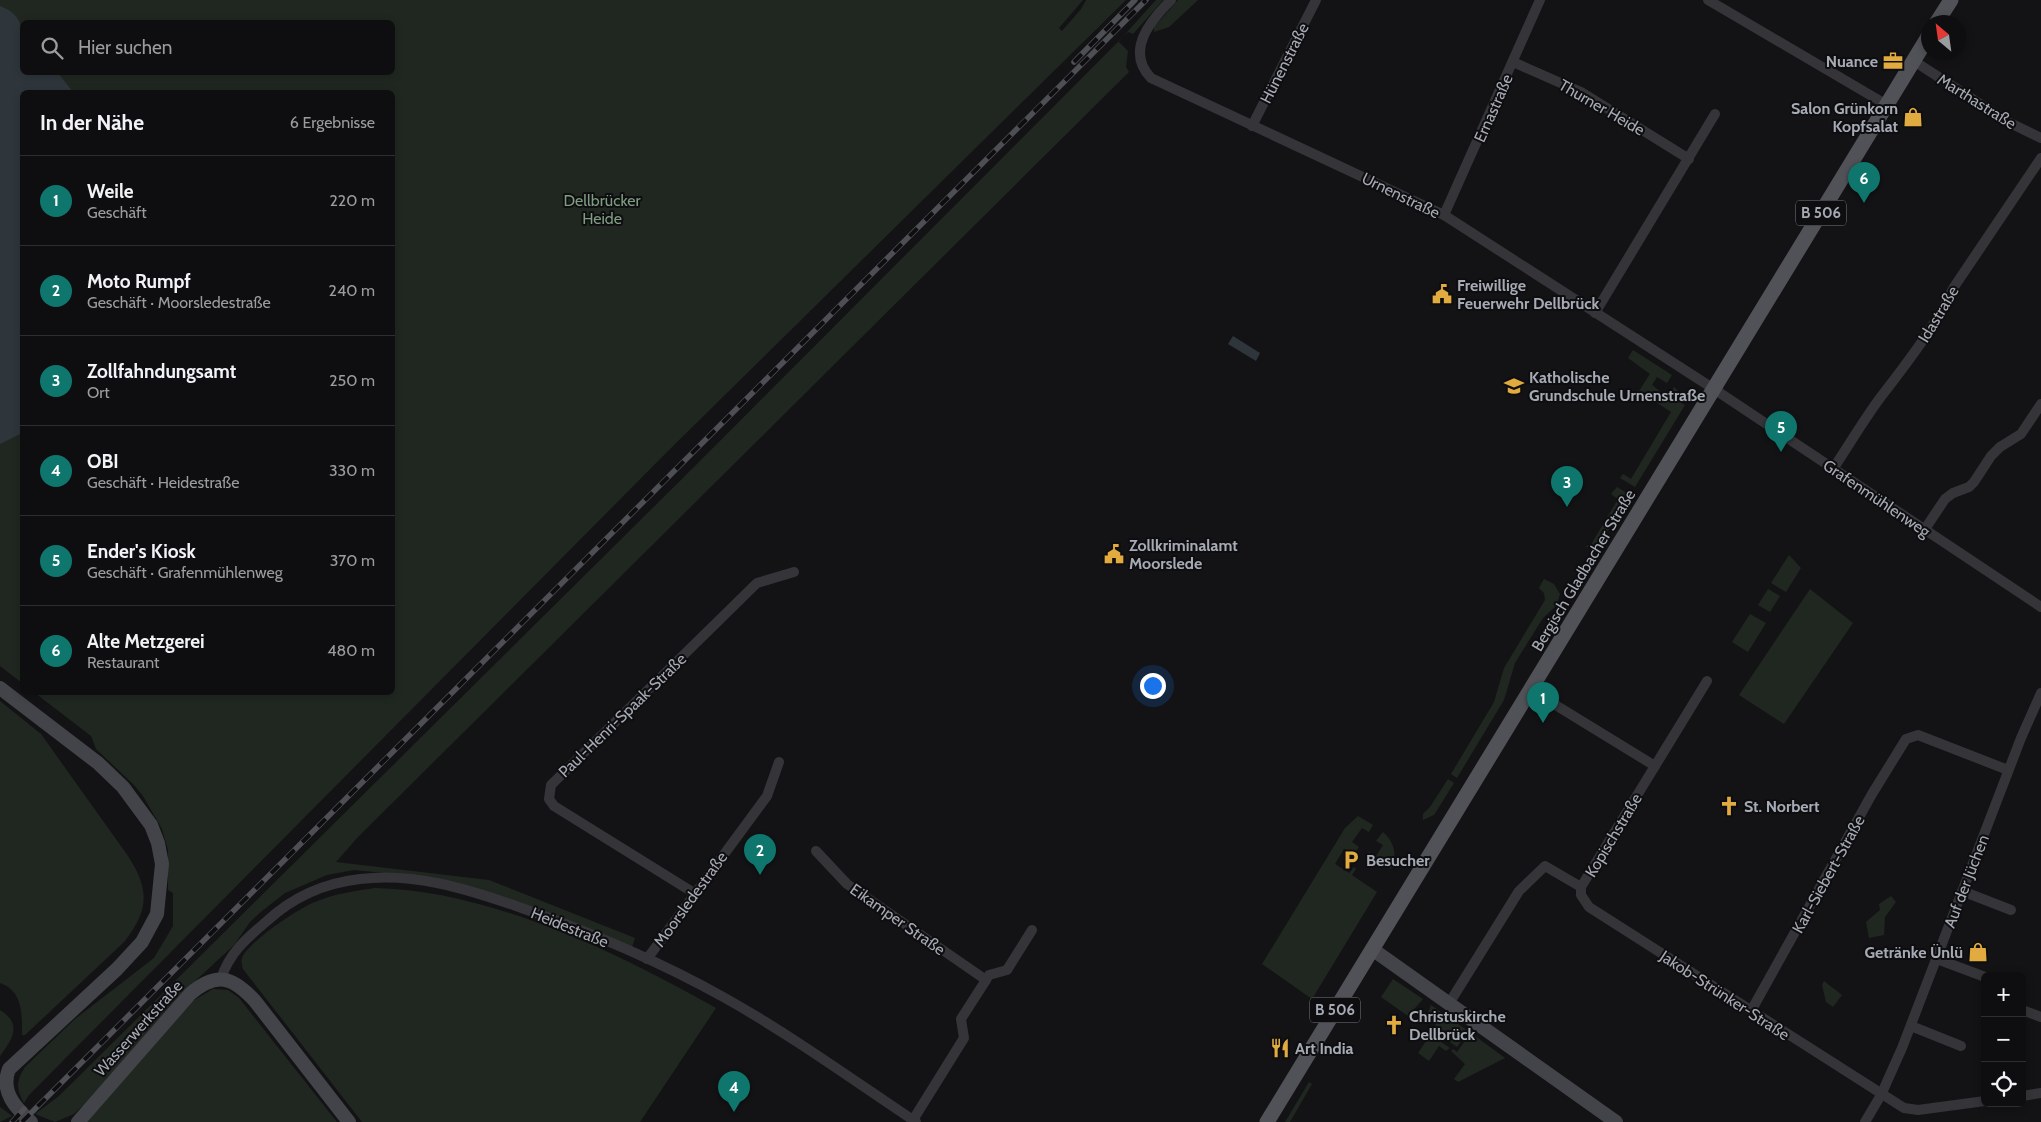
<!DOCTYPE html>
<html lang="de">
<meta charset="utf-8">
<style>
:root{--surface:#0e0e10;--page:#1c1c1e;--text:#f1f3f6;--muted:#9b9c9f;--line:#2e2e30;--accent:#0f766e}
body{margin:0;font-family:Cabin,sans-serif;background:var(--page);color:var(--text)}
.controls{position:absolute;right:15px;bottom:15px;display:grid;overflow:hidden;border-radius:8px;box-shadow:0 2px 8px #0003}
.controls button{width:45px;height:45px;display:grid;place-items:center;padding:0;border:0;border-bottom:1px solid var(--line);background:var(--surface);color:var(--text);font:25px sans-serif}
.compass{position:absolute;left:1921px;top:15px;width:45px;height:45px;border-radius:50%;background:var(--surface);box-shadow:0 2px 8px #0003;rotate:331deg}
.you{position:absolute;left:1152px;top:685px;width:18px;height:18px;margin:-12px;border:4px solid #fff;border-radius:50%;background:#1a73e8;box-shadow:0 0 0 8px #1a73e833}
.badge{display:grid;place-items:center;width:32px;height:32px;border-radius:50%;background:var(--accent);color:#fff;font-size:16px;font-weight:700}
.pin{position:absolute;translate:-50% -41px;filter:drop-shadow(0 1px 2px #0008)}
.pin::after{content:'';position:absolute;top:26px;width:18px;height:15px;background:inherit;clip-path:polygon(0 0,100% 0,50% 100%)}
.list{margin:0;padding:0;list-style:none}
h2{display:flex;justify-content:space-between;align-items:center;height:65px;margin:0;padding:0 20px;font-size:21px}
h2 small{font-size:16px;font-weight:400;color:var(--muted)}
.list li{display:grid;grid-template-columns:32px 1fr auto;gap:15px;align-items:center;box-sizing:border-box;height:90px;padding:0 20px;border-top:1px solid var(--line)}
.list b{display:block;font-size:19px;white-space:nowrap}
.list p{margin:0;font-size:16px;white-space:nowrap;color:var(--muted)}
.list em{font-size:16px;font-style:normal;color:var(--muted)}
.icon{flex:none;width:28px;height:28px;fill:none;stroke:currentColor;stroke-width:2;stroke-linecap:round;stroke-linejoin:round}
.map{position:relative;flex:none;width:2041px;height:1122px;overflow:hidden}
.search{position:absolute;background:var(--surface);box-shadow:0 2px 8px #0003;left:20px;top:20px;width:375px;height:55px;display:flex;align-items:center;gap:12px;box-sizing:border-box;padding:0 18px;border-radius:8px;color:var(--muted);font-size:19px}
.panel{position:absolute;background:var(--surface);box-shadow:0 2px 8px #0003;left:20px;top:90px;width:375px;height:605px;border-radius:8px}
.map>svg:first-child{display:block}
</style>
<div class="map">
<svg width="2041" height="1122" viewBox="0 0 2041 1122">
<rect width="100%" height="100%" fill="#131315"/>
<!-- green -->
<g fill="#202721" fill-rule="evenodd">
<path d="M0,0H1083L1059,28L1062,31L1081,9L1086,0H1126L670,449L29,1095L24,1103C16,1089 16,1081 25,1067L75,1019L154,958L173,926V893L168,890V850L162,829L143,796L134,785L96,749L91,736L35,693L392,692V92H22V683L0,666ZM22,22H392V72H22Z"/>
<path d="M1156,0H1163L1133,34L1128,32L1118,41L1128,51L1126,67L1129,72L358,837L336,862L489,880L635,938L632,947L417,876L354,870L327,875L285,893L262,911L250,922L234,945L179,996L96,1093L74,1114L55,1122L35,1114L59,1096L693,468L1118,42Z"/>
<path d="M1178,0H1198L1169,27L1154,32V27Z"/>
<path d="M1633,350L1672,375L1667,383L1657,377L1652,385L1661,392L1659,396L1666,400L1674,387L1681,394L1678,401L1685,405L1635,487L1620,478L1623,474L1631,479L1671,412L1639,391L1650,374L1628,358Z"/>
<path d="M1617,487L1630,495L1606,534L1594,547H1585L1592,543L1618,499L1611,494Z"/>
<path d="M1789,555L1801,568L1786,592L1771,583Z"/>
<path d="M1544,579L1554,584L1560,594L1556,606L1543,618L1515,663L1504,700L1457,778L1451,774L1494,702L1504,668L1545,600L1544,593L1539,588Z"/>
<path d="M1768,589L1780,596L1770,612L1758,605Z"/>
<path d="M1810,589L1853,623L1784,724L1739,695Z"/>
<path d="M1750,614L1766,623L1748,652L1732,642Z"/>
<path d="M0,701L41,734L128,856C150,890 149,910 124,942L25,1035H22C22,1014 23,991 0,983Z"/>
<path d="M1448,779L1454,783L1434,815L1423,820V814L1430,807Z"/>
<path d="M1358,816L1373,825L1369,832L1362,828L1352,842L1359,847L1355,853L1344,849L1335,864L1349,873L1354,867L1356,869L1352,875L1377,892L1312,999L1262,964L1345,828Z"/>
<path d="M1383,832C1394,842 1398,854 1391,869L1374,857L1369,864L1365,861L1369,852L1376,856L1383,845L1376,841Z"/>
<path d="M375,888C489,890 618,953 716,1008L640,1122H362L243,969C242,966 241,961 242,958C248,942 299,908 315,902C334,894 354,891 375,888Z"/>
<path d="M1891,896L1896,902L1885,917L1884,935L1869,938L1866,922L1880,910L1879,904Z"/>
<path d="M1393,979L1423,999L1408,1016L1381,997Z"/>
<path d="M1824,981L1842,995L1833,1007L1826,1002L1822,985Z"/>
<path d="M213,989L228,990L239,998L337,1122H87L191,1002Z"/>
<path d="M1431,1005L1468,1031L1457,1047L1444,1038L1428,1013Z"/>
<path d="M0,1010C23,1024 12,1040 0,1056Z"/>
<path d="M1433,1031L1441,1042L1450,1048L1446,1051L1439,1046L1429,1061L1418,1053Z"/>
<path d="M1471,1033L1505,1058L1458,1082L1454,1079L1465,1064L1451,1051L1453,1049L1457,1052Z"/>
<path d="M1309,1082L1312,1084L1290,1122H1285Z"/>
<path d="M0,1107L12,1116L0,1122Z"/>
</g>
<!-- water -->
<g fill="#2e363c">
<path d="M0,6C31,17 22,45 22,72L58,73L73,92H22V433L0,444Z"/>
<path d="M1233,336L1260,353L1256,361L1228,344Z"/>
</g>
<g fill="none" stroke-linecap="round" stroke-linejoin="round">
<!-- minor -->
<g stroke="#353539" stroke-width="10">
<path d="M1171,0C1150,21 1125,51 1151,78L1444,215L1714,389L2041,607"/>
<path d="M1708,0L1887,105"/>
<path d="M1914,61L2006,121L2041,138"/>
<path d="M1513,62L1581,92L1689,159"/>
<path d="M1252,126L1316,0"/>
<path d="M1444,215L1540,0"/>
<path d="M1595,313L1715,114"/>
<path d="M1833,469C1849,445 1863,421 1880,398C1907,363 1935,327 1954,287L2041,158"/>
<path d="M1925,529L1945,499L1953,493L1969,487L1974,482L1991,456L2000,447L2021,434L2041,404"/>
<path d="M1531,690L1655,766"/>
<path d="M816,851L847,884L986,980"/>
<path d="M1581,887V895L1589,907L1904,1108L1918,1110L1985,1101"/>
<path d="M1581,887L1707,681"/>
<path d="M1962,891L2011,910"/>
<path d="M694,893L554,806L549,799L551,785L757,583L794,572"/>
<path d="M647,959L767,796L779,762"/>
<path d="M1937,959L1985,977"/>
<path d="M221,979C229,953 247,938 267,921C293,897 325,883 360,879C413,872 467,889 516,906C588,931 659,961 725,998C791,1035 853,1080 916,1122"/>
<path d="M1450,1002L1519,891L1545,866L1581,887"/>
<path d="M2022,1010L2041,1017"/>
<path d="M1751,1011L1872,794L1906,739L1918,735L2008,770"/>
<path d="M1911,1026L1961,1046"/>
<path d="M2022,1096L2041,1093"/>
<path d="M913,1120L964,1038L961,1019L986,980L989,975L1007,970L1032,930"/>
<path d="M1865,1122L1881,1095L1902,1048L2021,738L2041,693"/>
</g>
<!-- secondary -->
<g stroke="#434449" stroke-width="14">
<path d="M0,688L98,763L123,787L151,825L158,843L162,864L157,914L142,942L117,969L9,1069C0,1092 16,1108 31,1122"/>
<path d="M1372,949L1616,1122"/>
<path d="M78,1122L190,994C217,971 233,977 255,1001L349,1122"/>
</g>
<!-- primary -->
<g stroke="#515258" stroke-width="15">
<path d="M1937,22L1951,0"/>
<path d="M1267,1122L1928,37"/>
</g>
<defs>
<g id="rail">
<path d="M1074,62L1135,0"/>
<path d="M12,1122L24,1109"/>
<path d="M22,1122L1146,0"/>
</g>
</defs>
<!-- rail casing -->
<use href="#rail" stroke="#4e4f54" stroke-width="5.5"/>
<!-- rail -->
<use href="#rail" stroke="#0e0e10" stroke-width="4" stroke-dasharray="11" stroke-linecap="butt"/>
</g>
<!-- icons -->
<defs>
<symbol id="office-bare" viewBox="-9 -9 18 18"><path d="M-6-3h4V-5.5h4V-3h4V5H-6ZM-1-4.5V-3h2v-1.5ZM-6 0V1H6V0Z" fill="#e1ab3f" stroke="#0e0e10" stroke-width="2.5" paint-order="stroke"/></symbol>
<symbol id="shop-bare" viewBox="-9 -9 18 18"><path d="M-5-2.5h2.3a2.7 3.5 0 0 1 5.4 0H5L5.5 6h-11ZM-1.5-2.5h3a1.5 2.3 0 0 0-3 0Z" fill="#e1ab3f" stroke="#0e0e10" stroke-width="2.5" paint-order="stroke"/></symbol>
<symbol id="civic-bare" viewBox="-9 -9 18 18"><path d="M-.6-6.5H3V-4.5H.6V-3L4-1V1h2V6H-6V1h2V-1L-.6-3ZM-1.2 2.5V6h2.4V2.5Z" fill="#e1ab3f" stroke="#0e0e10" stroke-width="2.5" paint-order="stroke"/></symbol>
<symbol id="school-bare" viewBox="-9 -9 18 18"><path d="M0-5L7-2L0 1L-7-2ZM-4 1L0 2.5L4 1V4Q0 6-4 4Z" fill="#e1ab3f" stroke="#0e0e10" stroke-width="2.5" paint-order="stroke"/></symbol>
<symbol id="church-bare" viewBox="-9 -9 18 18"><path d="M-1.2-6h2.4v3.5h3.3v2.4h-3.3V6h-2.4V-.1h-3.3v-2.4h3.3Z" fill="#e1ab3f" stroke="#0e0e10" stroke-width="2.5" paint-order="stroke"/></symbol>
<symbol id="parking-bare" viewBox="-9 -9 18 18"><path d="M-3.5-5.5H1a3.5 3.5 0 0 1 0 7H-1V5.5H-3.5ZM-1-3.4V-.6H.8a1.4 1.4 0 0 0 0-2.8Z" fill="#e1ab3f" stroke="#0e0e10" stroke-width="2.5" paint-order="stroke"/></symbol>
<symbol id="restaurant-bare" viewBox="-9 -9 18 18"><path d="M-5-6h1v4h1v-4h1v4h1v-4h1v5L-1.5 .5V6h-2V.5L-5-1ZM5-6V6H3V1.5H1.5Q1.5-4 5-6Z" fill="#e1ab3f" stroke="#0e0e10" stroke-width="2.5" paint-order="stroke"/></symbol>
</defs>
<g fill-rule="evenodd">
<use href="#office-bare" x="1879" y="47" width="28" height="28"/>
<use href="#shop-bare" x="1899" y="103" width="28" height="28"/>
<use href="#civic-bare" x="1428" y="280" width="28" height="28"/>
<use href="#school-bare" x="1500" y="372" width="28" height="28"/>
<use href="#civic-bare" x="1100" y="540" width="28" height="28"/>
<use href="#church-bare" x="1715" y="792" width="28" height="28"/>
<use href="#parking-bare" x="1337" y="846" width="28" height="28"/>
<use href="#shop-bare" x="1964" y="938" width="28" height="28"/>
<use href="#church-bare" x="1380" y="1011" width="28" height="28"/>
<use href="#restaurant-bare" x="1266" y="1034" width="28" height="28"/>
</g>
<g text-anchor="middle" stroke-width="4" stroke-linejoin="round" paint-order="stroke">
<!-- shield labels -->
<g fill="#0e0e10" stroke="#787b83" stroke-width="1">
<rect x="1796" y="200.5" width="50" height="25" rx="4"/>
<rect x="1310" y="997.5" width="50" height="25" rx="4"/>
</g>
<g font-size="15" font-weight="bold" fill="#a6aab4">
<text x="1821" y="218">B 506</text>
<text x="1335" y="1015">B 506</text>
</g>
<!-- poi labels -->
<g font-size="16" font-weight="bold" fill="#a6aab4" stroke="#0e0e10" text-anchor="start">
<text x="1878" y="67" text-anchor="end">Nuance</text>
<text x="1898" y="114" text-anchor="end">Salon Grünkorn<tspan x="1898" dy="18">Kopfsalat</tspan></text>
<text x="1457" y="291">Freiwillige<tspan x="1457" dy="18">Feuerwehr Dellbrück</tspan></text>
<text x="1529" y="383">Katholische<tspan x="1529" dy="18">Grundschule Urnenstraße</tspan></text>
<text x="1129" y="551">Zollkriminalamt<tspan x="1129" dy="18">Moorslede</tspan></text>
<text x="1744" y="812">St. Norbert</text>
<text x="1366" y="866">Besucher</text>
<text x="1963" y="958" text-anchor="end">Getränke Ünlü</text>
<text x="1409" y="1022">Christuskirche<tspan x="1409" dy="18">Dellbrück</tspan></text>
<text x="1295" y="1054">Art India</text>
</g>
<!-- street labels -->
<g font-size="16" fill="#a6aab4" stroke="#0e0e10">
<text transform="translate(1284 63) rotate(-63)" y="6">Hünenstraße</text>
<text transform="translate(1977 101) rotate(32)" y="6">Marthastraße</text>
<text transform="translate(1602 107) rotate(30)" y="6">Thurner Heide</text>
<text transform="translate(1493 108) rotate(-66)" y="6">Ernastraße</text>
<text transform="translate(1401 195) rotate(26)" y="6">Urnenstraße</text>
<text transform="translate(1938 314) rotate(-59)" y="6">Idastraße</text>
<text transform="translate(1877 498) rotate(34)" y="6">Grafenmühlenweg</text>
<text transform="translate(1583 570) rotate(-59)" y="6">Bergisch Gladbacher Straße</text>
<text transform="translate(622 715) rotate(-44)" y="6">Paul-Henri-Spaak-Straße</text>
<text transform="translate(1613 835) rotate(-59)" y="6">Kopischstraße</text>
<text transform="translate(1828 874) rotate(-61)" y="6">Karl-Siebert-Straße</text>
<text transform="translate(1966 881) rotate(-69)" y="6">Auf der Jüchen</text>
<text transform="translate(690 899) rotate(-54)" y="6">Moorsledestraße</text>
<text transform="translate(898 919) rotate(35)" y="6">Eikamper Straße</text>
<text transform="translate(570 927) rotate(22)" y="6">Heidestraße</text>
<text transform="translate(1725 995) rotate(33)" y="6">Jakob-Strünker-Straße</text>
<text transform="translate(138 1028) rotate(-48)" y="6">Wasserwerkstraße</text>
</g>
<!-- park labels -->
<g font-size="16" fill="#7f9d81" stroke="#0e0e10">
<text x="602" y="206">Dellbrücker<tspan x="602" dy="18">Heide</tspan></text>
</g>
</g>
</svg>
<div class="controls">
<button>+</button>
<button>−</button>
<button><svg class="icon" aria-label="locate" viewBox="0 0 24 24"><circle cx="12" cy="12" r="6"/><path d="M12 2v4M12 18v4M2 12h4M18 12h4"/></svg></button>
</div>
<svg class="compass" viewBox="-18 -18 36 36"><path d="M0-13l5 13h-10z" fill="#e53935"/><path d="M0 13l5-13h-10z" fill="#9b9c9f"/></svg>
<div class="you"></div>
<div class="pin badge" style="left:1543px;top:723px">1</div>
<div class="pin badge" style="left:760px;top:875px">2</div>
<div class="pin badge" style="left:1567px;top:507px">3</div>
<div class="pin badge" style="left:734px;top:1112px">4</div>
<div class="pin badge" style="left:1781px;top:452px">5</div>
<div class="pin badge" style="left:1864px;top:203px">6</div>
<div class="search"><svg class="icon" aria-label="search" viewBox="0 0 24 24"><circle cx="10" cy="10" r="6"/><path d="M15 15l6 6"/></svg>Hier suchen</div>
<section class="panel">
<h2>In der Nähe<small>6 Ergebnisse</small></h2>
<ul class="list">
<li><span class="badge">1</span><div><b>Weile</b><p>Geschäft</p></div><em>220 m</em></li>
<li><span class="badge">2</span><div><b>Moto Rumpf</b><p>Geschäft · Moorsledestraße</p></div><em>240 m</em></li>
<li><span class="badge">3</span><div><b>Zollfahndungsamt</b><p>Ort</p></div><em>250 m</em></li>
<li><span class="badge">4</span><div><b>OBI</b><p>Geschäft · Heidestraße</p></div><em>330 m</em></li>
<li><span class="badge">5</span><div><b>Ender's Kiosk</b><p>Geschäft · Grafenmühlenweg</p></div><em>370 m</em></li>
<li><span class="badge">6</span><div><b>Alte Metzgerei</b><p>Restaurant</p></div><em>480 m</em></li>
</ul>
</section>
</div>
